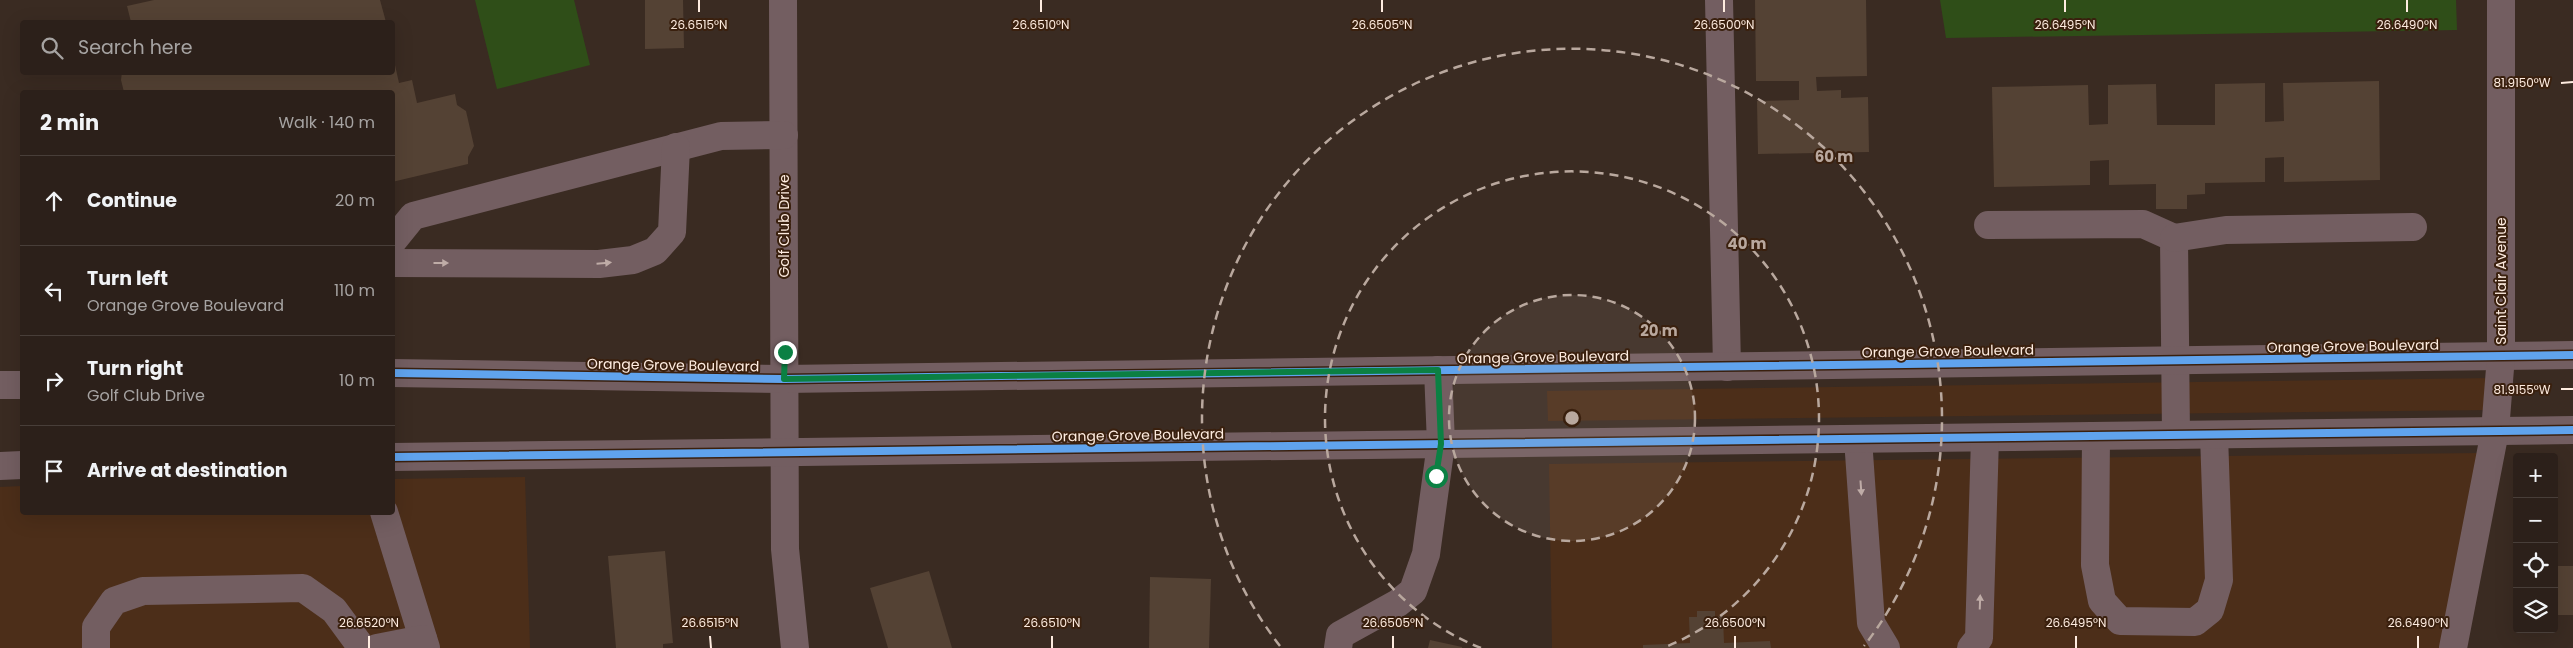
<!DOCTYPE html>
<meta charset="utf-8">
<style>
:root{--surface:#2c201a;--page:#382d27;--text:#f1f3f6;--muted:#a6a3a2;--line:#483e39}
body{margin:0;font-family:Poppins,sans-serif;background:var(--page);color:var(--text)}
.controls{position:absolute;right:15px;bottom:15px;display:grid;overflow:hidden;border-radius:5px;box-shadow:0 5px 20px #0002}
.controls button{width:45px;height:45px;display:grid;place-items:center;padding:0;border:0;border-bottom:1px solid var(--line);background:var(--surface);color:var(--text);font:25px sans-serif}
.stop{position:absolute;width:15px;height:15px;margin:-11px;border:4px solid #0b8043;border-radius:50%;background:#fff}
.stop.end{background:#0b8043;border-color:#fff;box-shadow:0 1px 5px #0008}
.list{margin:0;padding:0;list-style:none}
h2{display:flex;justify-content:space-between;align-items:center;height:65px;margin:0;padding:0 20px;font-size:21px}
h2 small{font-size:16px;font-weight:400;color:var(--muted)}
.list li{display:grid;grid-template-columns:32px 1fr auto;gap:15px;align-items:center;box-sizing:border-box;height:90px;padding:0 20px;border-top:1px solid var(--line)}
.list b{display:block;font-size:19px;white-space:nowrap}
.list p{margin:0;font-size:16px;white-space:nowrap;color:var(--muted)}
.list em{font-size:16px;font-style:normal;color:var(--muted)}
.icon{flex:none;width:28px;height:28px;fill:none;stroke:currentColor;stroke-width:2;stroke-linecap:round;stroke-linejoin:round}
.map{position:relative;flex:none;width:2573px;height:648px;overflow:hidden}
.search{position:absolute;background:var(--surface);box-shadow:0 5px 20px #0002;left:20px;top:20px;width:375px;height:55px;display:flex;align-items:center;gap:12px;box-sizing:border-box;padding:0 18px;border-radius:5px;color:var(--muted);font-size:19px}
.panel{position:absolute;background:var(--surface);box-shadow:0 5px 20px #0002;left:20px;top:90px;width:375px;height:425px;border-radius:5px}
.map>svg:first-child{display:block}
</style>
<div class="map">
<svg width="2573" height="648" viewBox="0 0 2573 648">
<rect width="100%" height="100%" fill="#3a2b22"/>
<!-- built -->
<g fill="#4c2e19">
<path d="M2495,378L2489,410L1548,421L1547,391Z"/>
<path d="M2480,453L2445,648H1552L1549,464Z"/>
<path d="M525,477L530,648H0V487L22,486V512H392L393,479Z"/>
</g>
<!-- green -->
<g fill="#2f4e18">
<path d="M475,0H574L590,65L497,89Z"/>
<path d="M1940,0H2456L2457,30L1946,38Z"/>
</g>
<!-- building -->
<g fill="#544234">
<path d="M154,0H380L386,22H131L127,6Z"/>
<path d="M645,0H683L684,48L645,49Z"/>
<path d="M1755,0H1866L1867,76L1816,77L1817,91L1841,90V98L1868,97L1869,152L1758,154L1757,101L1799,100V81H1756Z"/>
<path d="M393,56L399,83L412,80L417,103L455,94L457,105L466,111L474,146L468,157V164L392,182V92H124L121,80L122,72H392Z"/>
<path d="M2379,81L2380,180L2284,182V157L2265,158V182L2205,183V194L2187,195V209H2156V184L2109,185V160L2090,161V185L1994,187L1992,87L2088,85L2089,125L2108,124V85L2156,84L2157,125H2215V84L2265,83V122L2284,121L2283,83Z"/>
<path d="M665,551L673,643L663,644V648H616L608,556Z"/>
<rect x="2554" y="566" width="19" height="49"/>
<path d="M929,571L952,648H888L870,588Z"/>
<path d="M1150,577L1211,579L1209,648H1149Z"/>
<path d="M1697,611H1715V617L1723,616L1724,643L1770,641L1771,648H1643V645L1690,643L1689,617H1697Z"/>
<path d="M1430,640L1462,647V648H1428Z"/>
</g>
<g fill="none" stroke-linecap="round" stroke-linejoin="round">
<!-- minor -->
<g stroke="#735e61" stroke-width="28">
<path d="M783,0L785,549L795,648"/>
<path d="M1719,0L1727,367"/>
<path d="M1988,225L2143,224L2174,238L2176,435"/>
<path d="M2174,238L2226,230L2413,227"/>
<path d="M392,242L413,216L721,136L784,135"/>
<path d="M392,263L599,264L633,260L655,251L672,232L676,147"/>
<path d="M392,373L784,379L2573,355"/>
<path d="M0,385H22"/>
<path d="M2096,436L2095,565L2102,601L2120,621L2195,622L2210,610L2219,580L2214,435"/>
<path d="M1858,439L1871,623L1886,648"/>
<path d="M392,457L2573,430"/>
<path d="M0,466L22,465"/>
<path d="M384,512L426,648"/>
<path d="M96,648V627L114,601L143,591L303,588L334,610L362,648"/>
<path d="M377,648L423,639"/>
<path d="M1338,648L1340,635L1398,603L1413,591L1426,554L1441,444L1438,370"/>
<path d="M1971,648L1979,638L1985,438"/>
<path d="M2453,648L2495,431L2501,356V0"/>
</g>
<defs>
<g id="cycleway">
<path d="M392,373L784,379L2573,355"/>
<path d="M392,457L2573,430"/>
</g>
</defs>
<!-- cycleway casing -->
<use href="#cycleway" stroke="#3a200e" stroke-width="11"/>
<!-- cycleway -->
<use href="#cycleway" stroke="#60a3ed" stroke-width="8"/>
</g>
<!-- one-way arrows -->
<defs><path id="oneway-solid" d="M-6-.8H1V-3.2L6.5 0L1 3.2V.8H-6Z" transform="scale(1.25)"/></defs>
<g fill="#bfaca7">
<use href="#oneway-solid" transform="translate(441 263)"/>
<use href="#oneway-solid" transform="translate(604 263) rotate(-5)"/>
<use href="#oneway-solid" transform="translate(1861 488) rotate(86)"/>
<use href="#oneway-solid" transform="translate(1980 602) rotate(-88)"/>
</g>
<g fill="none" stroke-linecap="round" stroke-linejoin="round">
<!-- route -->
<path stroke="#0b8043" stroke-width="6" d="M785,352L784,379L1438,370L1441,444L1436,476"/>
</g>
<!-- ticks -->
<path fill="none" stroke="#feece0" stroke-width="2" d="M699,0V12M1041,0V12M1382,0V12M1724,0V12M2065,0V12M2407,0V12M2561,83L2573,82M2561,389H2573M369,636V648M710,636L711,648M1052,636V648M1393,636V648M1735,636V648M2076,636V648M2418,636V648"/>
<!-- distance rings -->
<circle cx="1572" cy="418" r="123" fill="#b9a89e" fill-opacity=".12"/>
<g fill="none" stroke="#b9a89e" stroke-width="2.5" stroke-dasharray="9 6">
<circle cx="1572" cy="418" r="123"/>
<path d="M1481 648A247 247 0 1 1 1663 648"/>
<path d="M1280 646A370 370 0 1 1 1864 646"/>
</g>
<g text-anchor="middle" stroke-width="4" stroke-linejoin="round" paint-order="stroke">
<!-- street labels -->
<g font-size="14" fill="#feece0" stroke="#3a200e">
<text transform="translate(784 226) rotate(-90)" y="5">Golf Club Drive</text>
<text transform="translate(2501 281) rotate(-90)" y="5">Saint Clair Avenue</text>
<text transform="translate(2353 346) rotate(-1)" y="5">Orange Grove Boulevard</text>
<text transform="translate(1948 351) rotate(-1)" y="5">Orange Grove Boulevard</text>
<text transform="translate(1543 357) rotate(-1)" y="5">Orange Grove Boulevard</text>
<text transform="translate(673 365) rotate(1)" y="5">Orange Grove Boulevard</text>
<text transform="translate(1138 435) rotate(-1)" y="5">Orange Grove Boulevard</text>
</g>
</g>
<g font-size="12" text-anchor="middle" fill="#feece0" stroke="#3a200e" stroke-width="4" stroke-linejoin="round" paint-order="stroke">
<text x="699" y="29">26.6515°N</text>
<text x="1041" y="29">26.6510°N</text>
<text x="1382" y="29">26.6505°N</text>
<text x="1724" y="29">26.6500°N</text>
<text x="2065" y="29">26.6495°N</text>
<text x="2407" y="29">26.6490°N</text>
<text x="2522" y="87">81.9150°W</text>
<text x="2522" y="394">81.9155°W</text>
<text x="369" y="627">26.6520°N</text>
<text x="710" y="627">26.6515°N</text>
<text x="1052" y="627">26.6510°N</text>
<text x="1393" y="627">26.6505°N</text>
<text x="1735" y="627">26.6500°N</text>
<text x="2076" y="627">26.6495°N</text>
<text x="2418" y="627">26.6490°N</text>
</g>
<circle cx="1572" cy="418" r="8" fill="#b9a89e" stroke="#3a200e" stroke-width="2.5"/>
<g font-size="15" text-anchor="middle" font-weight="bold" fill="#b9a89e" stroke="#3a200e" stroke-width="4" stroke-linejoin="round" paint-order="stroke">
<text x="1834" y="162">60 m</text>
<text x="1747" y="249">40 m</text>
<text x="1659" y="336">20 m</text>
</g>
</svg>
<div class="controls">
<button>+</button>
<button>−</button>
<button><svg class="icon" aria-label="locate" viewBox="0 0 24 24"><circle cx="12" cy="12" r="6"/><path d="M12 2v4M12 18v4M2 12h4M18 12h4"/></svg></button>
<button><svg class="icon" aria-label="layers" viewBox="0 0 24 24"><path d="M12 4l9 5-9 5-9-5zM3 14l9 5 9-5"/></svg></button>
</div>
<div class="stop" style="left:1436px;top:476px"></div>
<div class="stop end" style="left:785px;top:352px"></div>
<div class="search"><svg class="icon" aria-label="search" viewBox="0 0 24 24"><circle cx="10" cy="10" r="6"/><path d="M15 15l6 6"/></svg>Search here</div>
<section class="panel">
<h2>2 min<small>Walk · 140 m</small></h2>
<ul class="list">
<li><svg class="icon" aria-label="ahead" viewBox="0 0 24 24"><path d="M12 20V5M6 11l6-6 6 6"/></svg><div><b>Continue</b></div><em>20 m</em></li>
<li><svg class="icon" aria-label="left" viewBox="0 0 24 24"><path d="M17 20v-9H6M10 6l-5 5 5 5"/></svg><div><b>Turn left</b><p>Orange Grove Boulevard</p></div><em>110 m</em></li>
<li><svg class="icon" aria-label="right" viewBox="0 0 24 24"><path d="M7 20v-9h11M14 6l5 5-5 5"/></svg><div><b>Turn right</b><p>Golf Club Drive</p></div><em>10 m</em></li>
<li><svg class="icon" aria-label="arrive" viewBox="0 0 24 24"><path d="M6 21V4h12l-3 4 3 4H6"/></svg><div><b>Arrive at destination</b></div></li>
</ul>
</section>
</div>
